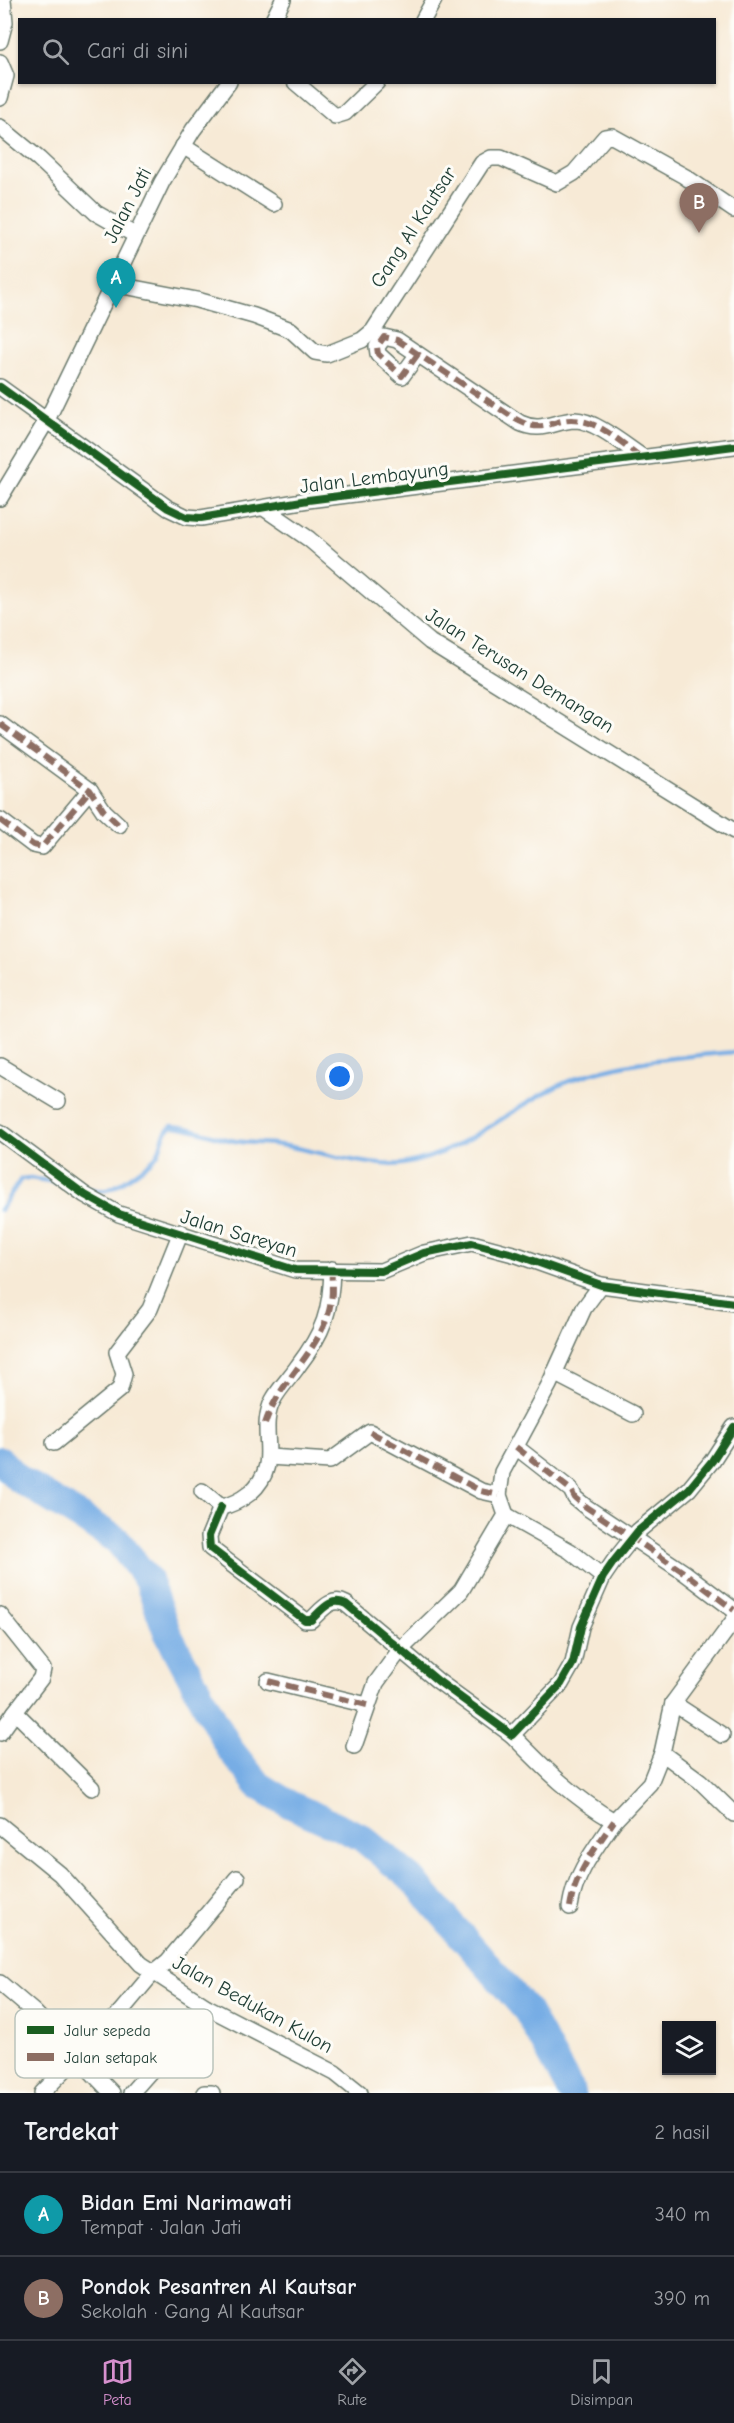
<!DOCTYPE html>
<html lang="id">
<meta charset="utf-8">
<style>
:root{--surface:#171b24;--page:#20242c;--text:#f1f3f6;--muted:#9ea1a6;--line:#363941;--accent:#d690ce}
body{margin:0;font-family:"Comic Neue",sans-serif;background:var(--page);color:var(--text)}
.controls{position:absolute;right:18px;bottom:18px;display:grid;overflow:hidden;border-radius:0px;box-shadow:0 2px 4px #0004}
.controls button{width:54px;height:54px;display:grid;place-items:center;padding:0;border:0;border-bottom:2px solid var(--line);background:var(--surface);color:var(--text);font:30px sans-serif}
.you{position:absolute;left:340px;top:1077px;width:21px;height:21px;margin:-15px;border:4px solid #fff;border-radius:50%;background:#1a73e8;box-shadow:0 0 0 9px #1a73e833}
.badge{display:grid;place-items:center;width:39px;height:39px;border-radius:50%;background:var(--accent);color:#fff;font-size:20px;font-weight:700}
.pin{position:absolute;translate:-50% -50px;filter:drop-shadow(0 2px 3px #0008)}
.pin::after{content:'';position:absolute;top:32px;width:21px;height:18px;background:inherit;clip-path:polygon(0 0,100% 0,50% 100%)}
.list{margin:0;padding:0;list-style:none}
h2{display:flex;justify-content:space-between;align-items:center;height:78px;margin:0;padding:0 24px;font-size:26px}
h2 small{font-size:20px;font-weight:400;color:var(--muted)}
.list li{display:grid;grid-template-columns:39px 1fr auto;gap:18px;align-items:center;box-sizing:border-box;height:84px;padding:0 24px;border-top:2px solid var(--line)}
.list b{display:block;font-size:22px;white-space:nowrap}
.list p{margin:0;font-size:20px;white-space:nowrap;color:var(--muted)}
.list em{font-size:20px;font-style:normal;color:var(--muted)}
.icon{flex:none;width:33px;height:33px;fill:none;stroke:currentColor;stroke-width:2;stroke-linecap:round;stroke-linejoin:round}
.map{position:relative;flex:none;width:734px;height:2093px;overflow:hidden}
.search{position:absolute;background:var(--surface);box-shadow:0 2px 4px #0004;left:18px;right:18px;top:18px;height:66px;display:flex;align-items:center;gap:15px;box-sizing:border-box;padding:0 21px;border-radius:0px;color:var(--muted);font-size:22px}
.sheet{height:246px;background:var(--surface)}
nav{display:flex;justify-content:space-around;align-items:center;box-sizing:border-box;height:84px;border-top:2px solid var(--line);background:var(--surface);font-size:16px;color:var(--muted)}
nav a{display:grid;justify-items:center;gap:3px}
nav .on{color:var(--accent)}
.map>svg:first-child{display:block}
</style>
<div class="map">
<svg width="734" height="2093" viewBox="0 0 734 2093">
<rect width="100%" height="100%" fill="#fdfcf7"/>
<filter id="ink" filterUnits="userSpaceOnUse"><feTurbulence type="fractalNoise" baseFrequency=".0167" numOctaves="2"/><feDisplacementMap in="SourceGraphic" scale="12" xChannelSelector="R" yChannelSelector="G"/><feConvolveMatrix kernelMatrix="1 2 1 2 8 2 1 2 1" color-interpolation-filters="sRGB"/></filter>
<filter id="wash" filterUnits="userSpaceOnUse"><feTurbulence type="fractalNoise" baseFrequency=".008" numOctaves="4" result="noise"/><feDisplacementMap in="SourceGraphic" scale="24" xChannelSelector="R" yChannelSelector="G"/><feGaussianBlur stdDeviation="1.35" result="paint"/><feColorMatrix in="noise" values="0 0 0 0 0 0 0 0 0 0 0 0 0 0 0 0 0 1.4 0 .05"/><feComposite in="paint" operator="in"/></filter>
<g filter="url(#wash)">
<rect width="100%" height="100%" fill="#f7ead6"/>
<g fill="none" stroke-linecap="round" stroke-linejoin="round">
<!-- stream -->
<g stroke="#77ade5" stroke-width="4.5">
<path d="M86,1188C94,1190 102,1192 110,1189C120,1185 151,1163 157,1155C163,1145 161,1133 172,1126C192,1127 211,1136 230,1140C246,1144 264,1142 280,1145C314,1150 369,1168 402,1164C461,1155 507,1110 560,1085C609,1062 680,1057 734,1052"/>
<path d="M0,1210L21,1179L30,1178L60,1183"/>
</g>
<!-- river -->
<path stroke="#77ade5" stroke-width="28" d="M0,1460L17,1478L117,1540L148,1580L167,1632L229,1748L258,1785L289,1804L361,1837L412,1879L527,2011L572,2093"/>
</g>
</g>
<g filter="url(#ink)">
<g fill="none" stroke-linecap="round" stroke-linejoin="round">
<defs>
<g id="street">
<path d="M273,20L283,0"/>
<path d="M423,20L434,0"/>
<path d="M0,41L5,22L3,0"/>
<path d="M0,62L6,76L0,98"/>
<path d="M295,82L335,116L345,113L377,82"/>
<path d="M0,127L39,159L96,213L135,235"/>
<path d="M183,146L274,204"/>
<path d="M113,284L197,300L254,316L291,330L315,352L327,354L362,340L373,331L482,163L491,158H501L557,183L574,173L605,137L612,136L684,176L734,210"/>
<path d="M418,354L402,376L378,354L377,347L384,337L397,340L520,423C541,433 554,421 575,420C595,420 627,447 644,458"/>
<path d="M0,387L168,508L187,517L201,518L308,500L734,446"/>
<path d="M0,498L47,420L162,182L193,130L229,82"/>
<path d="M264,508L309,539L430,642L734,831"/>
<path d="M0,724L90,790L104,811L119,825"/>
<path d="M0,820L33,845L42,847L90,790"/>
<path d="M0,1066L58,1101"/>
<path d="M0,1132L85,1195L119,1214L295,1270L381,1271L424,1253L472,1243L517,1255L601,1285L734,1303"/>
<path d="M554,1373L633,1414"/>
<path d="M54,1443L120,1389L124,1374L117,1352L150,1309L181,1232"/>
<path d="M516,1447L571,1490L575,1498L586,1507L685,1573L734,1610"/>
<path d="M269,1457L330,1461L370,1432L481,1491L499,1495"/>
<path d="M202,1491L221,1507"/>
<path d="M221,1507L209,1536L210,1548L305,1620H311C322,1610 331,1596 346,1604L438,1681L512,1735L561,1684L573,1663L581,1627L603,1577L614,1561L638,1531L689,1489L712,1461L734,1427"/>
<path d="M221,1507C232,1505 241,1500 250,1493C284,1463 256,1433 273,1400C280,1387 290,1378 298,1366C324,1332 331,1311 332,1269"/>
<path d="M506,1515L570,1551L603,1577"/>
<path d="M0,1615L43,1669L41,1678L15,1712"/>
<path d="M734,1620L673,1703L662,1753L700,1781L734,1814"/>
<path d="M268,1681L367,1705"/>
<path d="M673,1703L722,1735"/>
<path d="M0,1733L15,1712L92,1788"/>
<path d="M512,1735C544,1768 574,1798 614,1821L650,1783L662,1753"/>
<path d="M354,1746L376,1683L400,1650L461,1591L506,1515L499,1495L502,1472L549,1385L584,1308L601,1285"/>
<path d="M0,1825L60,1874L141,1964L207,2007L335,2073L360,2093"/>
<path d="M570,1907C575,1873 595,1849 614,1821"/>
<path d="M0,1983L34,2012L112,2093"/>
<path d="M42,2093L116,2017L153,1973L168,1961L237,1878"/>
<path d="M131,2093L207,2007"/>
<path d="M204,2093H212"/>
</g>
</defs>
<!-- street casing -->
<use href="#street" stroke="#6b7a6d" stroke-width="18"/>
<!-- street -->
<use href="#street" stroke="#fff" stroke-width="15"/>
<!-- quiet -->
<g stroke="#8d6e63" stroke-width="6" stroke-dasharray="12 6" stroke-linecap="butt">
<path d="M418,354L402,376L378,354L377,347L384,337L397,340L509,415C547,440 549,415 581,421C602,424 624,445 641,457"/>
<path d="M0,724L90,790L104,811L119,825"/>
<path d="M0,820L33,845L42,847L90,790"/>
<path d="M265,1424C279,1379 324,1349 331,1301C333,1291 331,1279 332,1269"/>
<path d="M370,1432L481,1491L499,1495"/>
<path d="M516,1447L571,1490L575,1498L586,1507L685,1573L734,1610"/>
<path d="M268,1681L367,1705"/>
<path d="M570,1907C575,1873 595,1849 614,1821"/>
</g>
<defs>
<g id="cycleway">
<path d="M0,387L168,508L187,517L201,518L308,500L734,446"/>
<path d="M0,1132L85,1195L119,1214L295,1270L381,1271L424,1253L472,1243L517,1255L601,1285L734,1303"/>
<path d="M221,1507L209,1536L210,1548L305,1620H311C322,1610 331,1596 346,1604L438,1681L512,1735L561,1684L573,1663L581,1627L603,1577L614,1561L638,1531L689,1489L712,1461L734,1427"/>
</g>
</defs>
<!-- cycleway casing -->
<use href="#cycleway" stroke="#fdfcf7" stroke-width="11"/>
<!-- cycleway -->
<use href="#cycleway" stroke="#1b5e20" stroke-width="8"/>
</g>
</g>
<g text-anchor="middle" stroke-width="6" stroke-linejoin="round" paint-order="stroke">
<!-- street labels -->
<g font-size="20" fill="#1f3d34" stroke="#fdfcf7">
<text transform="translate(127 205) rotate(-63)" y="7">Jalan Jati</text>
<text transform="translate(413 227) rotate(-57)" y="7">Gang Al Kautsar</text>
<text transform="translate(374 477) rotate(-7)" y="7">Jalan Lembayung</text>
<text transform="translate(520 670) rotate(32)" y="7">Jalan Terusan Demangan</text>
<text transform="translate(239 1233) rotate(17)" y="7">Jalan Sareyan</text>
<text transform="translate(253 2004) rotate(29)" y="7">Jalan Bedukan Kulon</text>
</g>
</g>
<!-- legend -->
<rect x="15" y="2009" width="198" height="69" rx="9" fill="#fdfcf7" stroke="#bac3bc" stroke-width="1.5"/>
<rect x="27" y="2026" width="27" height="8" fill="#1b5e20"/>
<rect x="27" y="2053" width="27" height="8" fill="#8d6e63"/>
<g font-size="16" fill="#1f3d34">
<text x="64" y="2036">Jalur sepeda</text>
<text x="64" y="2063">Jalan setapak</text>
</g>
</svg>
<div class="controls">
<button><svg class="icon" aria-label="layers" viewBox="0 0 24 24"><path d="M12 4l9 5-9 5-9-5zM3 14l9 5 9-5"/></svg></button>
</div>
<div class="you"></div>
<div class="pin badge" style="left:116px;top:308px;background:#0f9aa8">A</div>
<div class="pin badge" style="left:699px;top:233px;background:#8d6e63">B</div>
<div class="search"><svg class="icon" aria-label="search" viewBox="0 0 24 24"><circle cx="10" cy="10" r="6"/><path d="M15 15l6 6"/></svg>Cari di sini</div>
</div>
<section class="sheet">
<h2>Terdekat<small>2 hasil</small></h2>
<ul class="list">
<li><span class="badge" style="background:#0f9aa8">A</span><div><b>Bidan Emi Narimawati</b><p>Tempat · Jalan Jati</p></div><em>340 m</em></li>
<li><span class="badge" style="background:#8d6e63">B</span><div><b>Pondok Pesantren Al Kautsar</b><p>Sekolah · Gang Al Kautsar</p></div><em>390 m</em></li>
</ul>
</section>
<nav>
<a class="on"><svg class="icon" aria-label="map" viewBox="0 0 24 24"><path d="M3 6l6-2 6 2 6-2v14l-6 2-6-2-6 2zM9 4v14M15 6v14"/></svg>Peta</a>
<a><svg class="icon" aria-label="directions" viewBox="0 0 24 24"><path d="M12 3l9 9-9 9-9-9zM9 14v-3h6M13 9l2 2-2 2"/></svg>Rute</a>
<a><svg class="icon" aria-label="saved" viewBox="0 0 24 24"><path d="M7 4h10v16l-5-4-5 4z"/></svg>Disimpan</a>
</nav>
